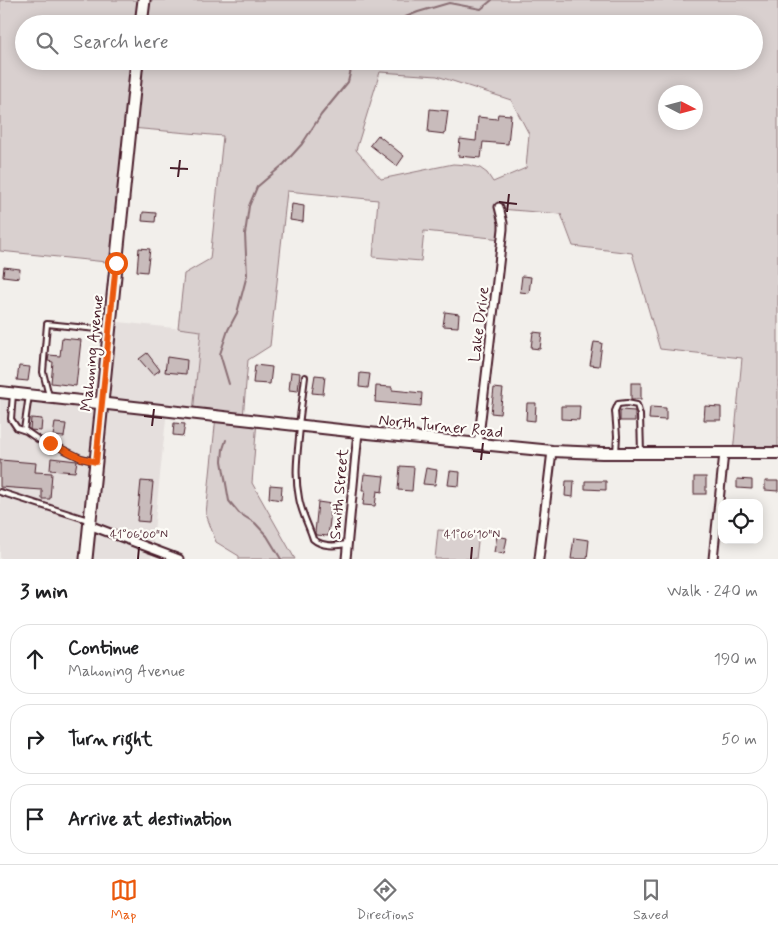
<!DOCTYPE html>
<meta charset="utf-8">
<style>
:root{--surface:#fff;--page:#f6f6f6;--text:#202124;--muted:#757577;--line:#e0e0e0;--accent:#ea580c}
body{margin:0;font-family:Mynerve,sans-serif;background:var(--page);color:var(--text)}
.controls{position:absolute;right:15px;bottom:15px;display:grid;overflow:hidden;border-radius:10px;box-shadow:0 2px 12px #0003}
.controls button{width:45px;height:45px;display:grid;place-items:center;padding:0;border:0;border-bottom:1px solid var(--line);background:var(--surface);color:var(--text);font:25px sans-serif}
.compass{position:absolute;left:658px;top:85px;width:45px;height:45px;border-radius:50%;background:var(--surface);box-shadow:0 2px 12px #0003;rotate:96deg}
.stop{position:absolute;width:15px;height:15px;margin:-11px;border:4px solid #ea580c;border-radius:50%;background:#fff}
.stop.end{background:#ea580c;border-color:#fff;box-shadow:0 1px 5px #0008}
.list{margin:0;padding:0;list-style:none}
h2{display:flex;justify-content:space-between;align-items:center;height:65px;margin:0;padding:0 20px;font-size:21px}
h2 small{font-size:16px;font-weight:400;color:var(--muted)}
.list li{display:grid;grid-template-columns:32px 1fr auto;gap:15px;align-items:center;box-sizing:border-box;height:70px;margin:0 10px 10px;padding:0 10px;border:1px solid var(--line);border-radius:20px}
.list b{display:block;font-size:19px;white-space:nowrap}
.list p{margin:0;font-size:16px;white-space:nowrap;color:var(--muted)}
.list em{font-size:16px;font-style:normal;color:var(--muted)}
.icon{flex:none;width:28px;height:28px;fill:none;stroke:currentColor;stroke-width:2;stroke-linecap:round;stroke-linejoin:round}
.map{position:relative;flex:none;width:778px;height:559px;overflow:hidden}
.search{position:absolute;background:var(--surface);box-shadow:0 2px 12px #0003;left:15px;right:15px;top:15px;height:55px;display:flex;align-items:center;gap:12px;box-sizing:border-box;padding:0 18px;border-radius:28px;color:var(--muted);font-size:19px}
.sheet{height:305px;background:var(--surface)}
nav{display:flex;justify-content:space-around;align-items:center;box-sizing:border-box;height:70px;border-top:1px solid var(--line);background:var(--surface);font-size:14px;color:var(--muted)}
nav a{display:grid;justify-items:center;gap:2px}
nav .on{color:var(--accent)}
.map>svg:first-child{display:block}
</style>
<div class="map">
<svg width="778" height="559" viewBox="0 0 778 559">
<rect width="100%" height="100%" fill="#f2efeb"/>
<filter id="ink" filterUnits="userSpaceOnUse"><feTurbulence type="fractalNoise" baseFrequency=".02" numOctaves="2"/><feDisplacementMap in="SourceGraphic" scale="10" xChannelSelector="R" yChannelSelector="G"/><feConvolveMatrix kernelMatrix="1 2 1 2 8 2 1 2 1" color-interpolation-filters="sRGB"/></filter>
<g filter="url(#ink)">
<!-- built -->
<path fill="#e5dfdd" d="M110,321L201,331L193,413L167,410L151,559H0V392L102,403Z"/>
<!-- green -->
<g fill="#d9d0cf" stroke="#92787d" fill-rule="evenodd">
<path d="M0,0H778V453H733L742,358L660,349L632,253L573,246L561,214L500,209L502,239L424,231L421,261L373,257L378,200L287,191L270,346L248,360L243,418L257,420L252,483L295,559H239V556L216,542L206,514L216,416L193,413L201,331L178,328L184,274L210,259L223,136L131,128L116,263L0,251ZM24,24H754V61H24ZM380,72L437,76L511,100L529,134L526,168L493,182L487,173L480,168L469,165L453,164L381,179L356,150ZM666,92H696V122H666Z"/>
<path d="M438,530L479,533L476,559H435Z"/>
</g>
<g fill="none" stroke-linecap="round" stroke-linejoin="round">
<!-- stream -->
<g stroke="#8b6f75" stroke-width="2">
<path d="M398,24L403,18L418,12L449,3L481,9L492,0"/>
<path d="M229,384L220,354L228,330L237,313L247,275L245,234L249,206L257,187L284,164L302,144L321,115L348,82L353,61"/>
<path d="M226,440L223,449L222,461L229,501L239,513L255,523L267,536L281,559"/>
</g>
</g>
<!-- building -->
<g fill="#c8bbbb" stroke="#4a1f2b">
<path d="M430,109L448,111L445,134L428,132Z"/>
<path d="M498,114L511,115L508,144L483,142L481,158L458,156L460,139L476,141L478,117L497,119Z"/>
<path d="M378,135L404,156L397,166L370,145Z"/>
<path d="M292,204L304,206L303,222L290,220Z"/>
<path d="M143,212L156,213L155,222L142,221Z"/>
<path d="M139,248L150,249L147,272L137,271Z"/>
<path d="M4,267L20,269L19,278L3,276Z"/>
<path d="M522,276L531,277L529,293L520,292Z"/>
<path d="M445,312L459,314L458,327L443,326Z"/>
<path d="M533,332L542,333L540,349L531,348Z"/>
<path d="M62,338L81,340L76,386L51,383L53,362L48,361L49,355L60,356Z"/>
<path d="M594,342L602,343L599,366L590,365Z"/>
<path d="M147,353L160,370L153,375L139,359Z"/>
<path d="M167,357L187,360L186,374L165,372Z"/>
<path d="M255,365L272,367L270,384L253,383Z"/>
<path d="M19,366L30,367L28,381L17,380Z"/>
<path d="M291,372L300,373L298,391L289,390Z"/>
<path d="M360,373L370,374L368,388L359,387Z"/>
<path d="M315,375L325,376L323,394L312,393Z"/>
<rect x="631" y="383" width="10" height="16"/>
<path d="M376,386L392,387V390L422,393L421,406L375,402Z"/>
<path d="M494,388L503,389L500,414L491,413Z"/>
<path d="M527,403H536L535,421L526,420Z"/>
<path d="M561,406H580L579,420L561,419Z"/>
<path d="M705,406L721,407V420H704Z"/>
<path d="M650,407L666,408V420L649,419Z"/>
<path d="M620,410L635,411V421H620Z"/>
<path d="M31,418L42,419L41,431L30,430Z"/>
<path d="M55,423L66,424L64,437L53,436Z"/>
<path d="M174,423L185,424L183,436L173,435Z"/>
<path d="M51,458L77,461L75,472L50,470Z"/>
<path d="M0,460L36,463L35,472L52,473L50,499H42V490L0,487Z"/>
<path d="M400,466L414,467L412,491L398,490Z"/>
<path d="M426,468L437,470L435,485L423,484Z"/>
<path d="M450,471L460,472L459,486L448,485Z"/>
<path d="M364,474L384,476L382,492L377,491L375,506L363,505L365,490H362Z"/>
<rect x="694" y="477" width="12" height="17"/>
<path d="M737,479L752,480V489L737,488Z"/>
<path d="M141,481L153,482L149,522L137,521Z"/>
<path d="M566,481H574L573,497L565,496Z"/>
<path d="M585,481H606V490L585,489Z"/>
<path d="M765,481H778V491L765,490Z"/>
<path d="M270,485L282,486L281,500L269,498Z"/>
<path d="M318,502L332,504L328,536L316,535L315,533Z"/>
<path d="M497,536L507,538L504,554L494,552Z"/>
<path d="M574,538L589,540L587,559H571Z"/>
</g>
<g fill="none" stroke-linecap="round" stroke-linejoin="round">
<defs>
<g id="lane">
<path d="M13,394L11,419L17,428L26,431L39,440L50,443L81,458L94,461"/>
<path d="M49,396L43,372L47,324L107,330"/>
<path d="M299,425L305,377"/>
<path d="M300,427C298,451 294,474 299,498C301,512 309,526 313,539C322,547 335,546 347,544"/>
<path d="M24,430L29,395"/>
<path d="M616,453L617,436L615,411L618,404L627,403L637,405L640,415L641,453"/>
<path d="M0,492L88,520"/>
</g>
<g id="street">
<path d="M478,445L503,229V223L499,207"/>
<path d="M89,525L179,559"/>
<path d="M346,559L358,432"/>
<path d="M539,559L552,451"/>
<path d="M713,559L724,453"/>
</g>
<path id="secondary" d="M0,392L358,432L552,451L602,453H778"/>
<g id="primary">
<path d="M141,24L144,0"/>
<path d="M86,559L137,61"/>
</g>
</defs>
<!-- lane casing -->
<use href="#lane" stroke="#4a1f2b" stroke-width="8"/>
<!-- street casing -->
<use href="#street" stroke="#4a1f2b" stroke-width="11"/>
<!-- secondary casing -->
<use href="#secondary" stroke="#4a1f2b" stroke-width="14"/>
<!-- primary casing -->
<use href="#primary" stroke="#4a1f2b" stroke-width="15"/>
<!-- lane -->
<use href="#lane" stroke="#fdfcf7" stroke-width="4"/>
<!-- street -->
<use href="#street" stroke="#fdfcf7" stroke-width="7"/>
<!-- secondary -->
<use href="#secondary" stroke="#fdfcf7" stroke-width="10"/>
<!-- primary -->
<use href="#primary" stroke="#fdfcf7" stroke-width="11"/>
</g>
</g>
<g fill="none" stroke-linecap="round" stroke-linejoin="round" filter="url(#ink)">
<!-- route -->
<path stroke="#ea580c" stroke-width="6" d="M50,443L81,458L96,462L116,263"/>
</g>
<!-- ticks -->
<path fill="none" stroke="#4a1f2b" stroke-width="2" d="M170,168L188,169M178,177L180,160M499,202L517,204M507,212L509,194M144,416L162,418M152,426L154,409M473,451L490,453M481,460L483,443M138,559L139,547M471,559L472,547"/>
<g text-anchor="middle" stroke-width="4.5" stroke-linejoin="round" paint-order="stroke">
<!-- street labels -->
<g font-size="16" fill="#4a1f2b" stroke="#fdfcf7">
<text transform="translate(478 324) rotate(-83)" y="6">Lake Drive</text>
<text transform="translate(91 353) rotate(-84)" y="6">Mahoning Avenue</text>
<text transform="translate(441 425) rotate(6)" y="6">North Turner Road</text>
<text transform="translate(338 494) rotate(-85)" y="6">Smith Street</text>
</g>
</g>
<g font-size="12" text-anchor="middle" fill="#4a1f2b" stroke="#fdfcf7" stroke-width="4.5" stroke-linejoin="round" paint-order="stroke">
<text x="139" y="538">41°06'00"N</text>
<text x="472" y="538">41°06'10"N</text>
</g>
</svg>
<div class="controls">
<button><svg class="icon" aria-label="locate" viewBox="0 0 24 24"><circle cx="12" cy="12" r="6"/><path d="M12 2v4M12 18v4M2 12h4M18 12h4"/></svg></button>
</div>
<svg class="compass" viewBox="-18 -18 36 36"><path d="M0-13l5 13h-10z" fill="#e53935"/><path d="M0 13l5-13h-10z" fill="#757577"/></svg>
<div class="stop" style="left:116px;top:263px"></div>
<div class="stop end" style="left:50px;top:443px"></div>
<div class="search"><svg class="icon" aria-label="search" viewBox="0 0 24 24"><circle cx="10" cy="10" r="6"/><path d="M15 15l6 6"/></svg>Search here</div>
</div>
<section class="sheet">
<h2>3 min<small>Walk · 240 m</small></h2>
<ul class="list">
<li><svg class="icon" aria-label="ahead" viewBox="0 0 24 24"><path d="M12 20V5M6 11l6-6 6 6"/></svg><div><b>Continue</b><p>Mahoning Avenue</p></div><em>190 m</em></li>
<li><svg class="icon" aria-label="right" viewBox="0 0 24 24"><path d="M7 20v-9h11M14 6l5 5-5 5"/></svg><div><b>Turn right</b></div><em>50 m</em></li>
<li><svg class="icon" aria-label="arrive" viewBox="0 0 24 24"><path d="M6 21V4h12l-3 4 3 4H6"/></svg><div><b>Arrive at destination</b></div></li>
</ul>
</section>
<nav>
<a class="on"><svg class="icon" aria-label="map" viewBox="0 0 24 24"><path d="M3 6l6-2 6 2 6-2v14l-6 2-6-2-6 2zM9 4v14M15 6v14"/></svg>Map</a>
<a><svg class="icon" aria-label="directions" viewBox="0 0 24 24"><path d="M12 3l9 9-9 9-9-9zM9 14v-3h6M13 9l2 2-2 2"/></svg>Directions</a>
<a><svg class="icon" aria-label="saved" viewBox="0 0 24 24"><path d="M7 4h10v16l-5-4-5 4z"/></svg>Saved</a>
</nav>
